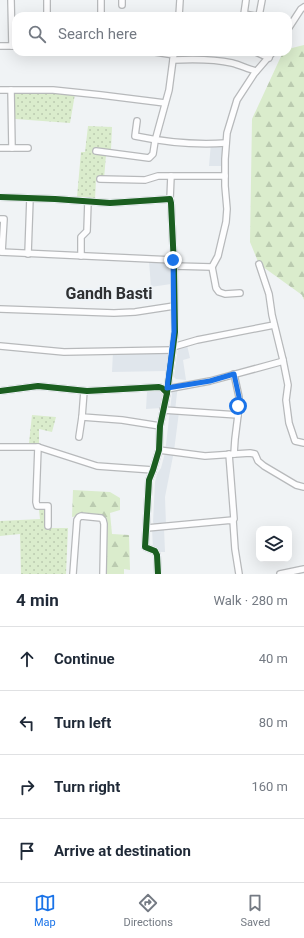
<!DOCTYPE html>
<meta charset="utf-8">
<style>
:root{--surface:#fff;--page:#f2f2f3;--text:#1f2937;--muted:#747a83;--line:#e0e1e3;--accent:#1a73e8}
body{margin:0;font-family:Roboto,sans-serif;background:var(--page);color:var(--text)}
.controls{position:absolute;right:12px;bottom:12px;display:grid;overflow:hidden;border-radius:8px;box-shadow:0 4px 16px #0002}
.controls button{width:36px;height:36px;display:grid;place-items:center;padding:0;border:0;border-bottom:1px solid var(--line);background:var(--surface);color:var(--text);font:20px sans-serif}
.stop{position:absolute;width:12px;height:12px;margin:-9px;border:3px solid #1a73e8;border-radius:50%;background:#fff}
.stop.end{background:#1a73e8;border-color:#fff;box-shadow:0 1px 4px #0008}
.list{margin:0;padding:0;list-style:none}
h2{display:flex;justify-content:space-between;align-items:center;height:52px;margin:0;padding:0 16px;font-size:17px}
h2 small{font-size:13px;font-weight:400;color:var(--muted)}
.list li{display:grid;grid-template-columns:26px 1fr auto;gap:12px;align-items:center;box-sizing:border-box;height:64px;padding:0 16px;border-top:1px solid var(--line)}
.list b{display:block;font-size:15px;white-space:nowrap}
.list em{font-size:13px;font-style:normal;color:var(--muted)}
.icon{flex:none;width:22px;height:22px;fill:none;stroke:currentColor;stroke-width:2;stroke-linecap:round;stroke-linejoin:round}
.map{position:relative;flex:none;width:304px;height:574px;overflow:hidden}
.search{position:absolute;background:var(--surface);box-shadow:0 4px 16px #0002;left:12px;right:12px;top:12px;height:44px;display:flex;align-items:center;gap:10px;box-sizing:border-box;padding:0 14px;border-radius:12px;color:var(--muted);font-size:15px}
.sheet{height:308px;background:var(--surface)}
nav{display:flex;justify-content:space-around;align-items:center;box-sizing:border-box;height:56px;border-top:1px solid var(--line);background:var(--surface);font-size:11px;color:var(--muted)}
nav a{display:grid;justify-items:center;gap:2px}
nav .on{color:var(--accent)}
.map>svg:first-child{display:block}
</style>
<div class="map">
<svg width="304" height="574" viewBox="0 0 304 574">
<defs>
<pattern id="grass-dots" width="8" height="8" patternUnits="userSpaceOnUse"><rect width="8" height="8" fill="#daeccc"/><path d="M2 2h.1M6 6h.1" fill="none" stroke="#bbcbb0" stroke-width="1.8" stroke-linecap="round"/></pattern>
<pattern id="forest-firs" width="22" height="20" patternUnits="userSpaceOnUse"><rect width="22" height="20" fill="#daeccc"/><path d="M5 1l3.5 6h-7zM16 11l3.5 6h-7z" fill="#bbcbb0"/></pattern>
</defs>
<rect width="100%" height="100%" fill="#f0f3f5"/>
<!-- built -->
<g fill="#e0e6ec">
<path d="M211,143L224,144L223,166H209Z"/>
<path d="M149,261L168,262L170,264L171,284L151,287Z"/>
<path d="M187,345L190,358L183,360L186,380L176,379L174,377L178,348Z"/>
<path d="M168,351L169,353L166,371L112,372L113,352Z"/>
<path d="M174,383L178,384L175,411L179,412L174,451L165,497L166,525L154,524L153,522L155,482L157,474L161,468L165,453L173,384Z"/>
<path d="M160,391L163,392L164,395L162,408L146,409L147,392Z"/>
<path d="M152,528H164L165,552H156L153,549Z"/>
</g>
<!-- grass -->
<g fill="url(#grass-dots)">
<path d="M15,91L75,94L70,123L15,119Z"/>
<path d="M88,126L112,127L111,150L106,155L104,179L96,180L95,199L77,197L81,152H85Z"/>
<path d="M32,415L56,417L52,432L39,429V444L29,443Z"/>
<path d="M47,509V528H68L66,574H21L20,534L0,536V521L40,519L39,510Z"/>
</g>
<!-- forest -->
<g fill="url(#forest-firs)">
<path d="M304,45V300L302,295L259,264L250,242L252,119L283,52H288V49Z"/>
<path d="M73,490L110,492L120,498V510L110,513L112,534L129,535L130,570L124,569V574H103L104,520L78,516L72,517Z"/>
</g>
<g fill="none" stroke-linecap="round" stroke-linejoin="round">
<defs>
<g id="minor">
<path d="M11,0L12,46"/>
<path d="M47,0V16"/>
<path d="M122,0V5"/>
<path d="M246,0L244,14L256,16"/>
<path d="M101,16V0"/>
<path d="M179,16L180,0"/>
<path d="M259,16L262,0"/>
<path d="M288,29L301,9L304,7"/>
<path d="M0,46H16"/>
<path d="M155,52L174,55"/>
<path d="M256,52L269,58"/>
<path d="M173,60C192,59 214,59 232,63C240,65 248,69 256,71"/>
<path d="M0,90H53L101,95L165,103"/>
<path d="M11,90L12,148H28"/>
<path d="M137,121L135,136C164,142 197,145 226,143"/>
<path d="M0,148H12"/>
<path d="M96,151L149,158L153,154L155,141L169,90L174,52"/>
<path d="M100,179L145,180L158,176H225"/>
<path d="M0,197L55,199L110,203L170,199L171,203L174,266L175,332L167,393"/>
<path d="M170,199L171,176"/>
<path d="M0,219H4L2,252"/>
<path d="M0,252L173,260"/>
<path d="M28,254L30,198"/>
<path d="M81,256V237L87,231L88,201"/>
<path d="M174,266L212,267L218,256L226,222L227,209L225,186V159L227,133L237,100L254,74L273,52"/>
<path d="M212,267L216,288L219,292L225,294L240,293"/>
<path d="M0,309L114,313L135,312L174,306"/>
<path d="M0,346L64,352L172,350"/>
<path d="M173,347L197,340L274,325"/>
<path d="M283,360L288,385L286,400L289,423L295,441L304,443"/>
<path d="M167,389L210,381L280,362L283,360L272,315L269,294L259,264"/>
<path d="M0,391L38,386L87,391L159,387L162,388L167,393L160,426L159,450L153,470L149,480L145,547L155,551L157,555L158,574"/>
<path d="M84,391L82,417L122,420L160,426"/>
<path d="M163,410L238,415L239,397L234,374"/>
<path d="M79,437L82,417"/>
<path d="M0,447H38L97,466L153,470"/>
<path d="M38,447L36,502L37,506H48V526"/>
<path d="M159,450L205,456L250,453L255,454L258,461L264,466L296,485L304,487"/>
<path d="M229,454L234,519L233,520"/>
<path d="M234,454L235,439L238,415"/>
<path d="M147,528L233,520L235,549L239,574"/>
<path d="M73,574L77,520L79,517L81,516L101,518L103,520L104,524L103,574"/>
<path d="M280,574L304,569"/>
</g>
</defs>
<!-- minor casing -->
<use href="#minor" stroke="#b7b9bb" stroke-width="8"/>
<!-- minor -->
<use href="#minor" stroke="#fdfdfe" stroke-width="5.5"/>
<defs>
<g id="cycleway">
<path d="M0,197L55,199L110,203L170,199L171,203L174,266L175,332L167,393"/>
<path d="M0,391L38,386L87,391L159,387L162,388L167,393L160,426L159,450L153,470L149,480L145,547L155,551L157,555L158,574"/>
</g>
</defs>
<!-- cycleway casing -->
<use href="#cycleway" stroke="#eef3f7" stroke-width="8"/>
<!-- cycleway -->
<use href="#cycleway" stroke="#1b5e20" stroke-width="6"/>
</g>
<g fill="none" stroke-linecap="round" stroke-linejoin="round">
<!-- route -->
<path stroke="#1a73e8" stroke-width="5" d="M173,260L174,332L167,388L210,381L234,374L239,397L238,406"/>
</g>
<g text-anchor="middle" stroke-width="4" stroke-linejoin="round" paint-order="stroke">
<!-- quarter labels -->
<g font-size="16" font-weight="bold" fill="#2e3032" stroke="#eef3f7">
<text x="109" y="299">Gandh Basti</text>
</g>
</g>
</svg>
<div class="controls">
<button><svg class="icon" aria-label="layers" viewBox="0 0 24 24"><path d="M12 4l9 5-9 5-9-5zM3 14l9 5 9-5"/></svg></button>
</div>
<div class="stop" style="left:238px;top:406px"></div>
<div class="stop end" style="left:173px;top:260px"></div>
<div class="search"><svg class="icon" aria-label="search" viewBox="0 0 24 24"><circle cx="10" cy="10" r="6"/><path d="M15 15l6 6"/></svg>Search here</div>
</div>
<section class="sheet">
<h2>4 min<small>Walk · 280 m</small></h2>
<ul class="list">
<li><svg class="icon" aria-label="ahead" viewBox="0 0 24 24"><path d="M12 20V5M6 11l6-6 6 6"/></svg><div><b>Continue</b></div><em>40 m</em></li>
<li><svg class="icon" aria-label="left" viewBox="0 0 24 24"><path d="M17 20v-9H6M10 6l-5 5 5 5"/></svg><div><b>Turn left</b></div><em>80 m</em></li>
<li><svg class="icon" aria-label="right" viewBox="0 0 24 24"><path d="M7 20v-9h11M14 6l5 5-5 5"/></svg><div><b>Turn right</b></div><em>160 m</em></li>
<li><svg class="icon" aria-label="arrive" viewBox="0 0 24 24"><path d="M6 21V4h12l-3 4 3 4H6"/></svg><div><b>Arrive at destination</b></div></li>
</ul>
</section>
<nav>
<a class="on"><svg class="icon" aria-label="map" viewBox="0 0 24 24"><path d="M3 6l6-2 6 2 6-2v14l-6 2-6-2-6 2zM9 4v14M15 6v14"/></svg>Map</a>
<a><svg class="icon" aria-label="directions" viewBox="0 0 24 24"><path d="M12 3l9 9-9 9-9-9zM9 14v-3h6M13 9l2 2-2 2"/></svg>Directions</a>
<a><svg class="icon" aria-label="saved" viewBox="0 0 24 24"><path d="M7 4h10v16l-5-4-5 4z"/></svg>Saved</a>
</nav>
